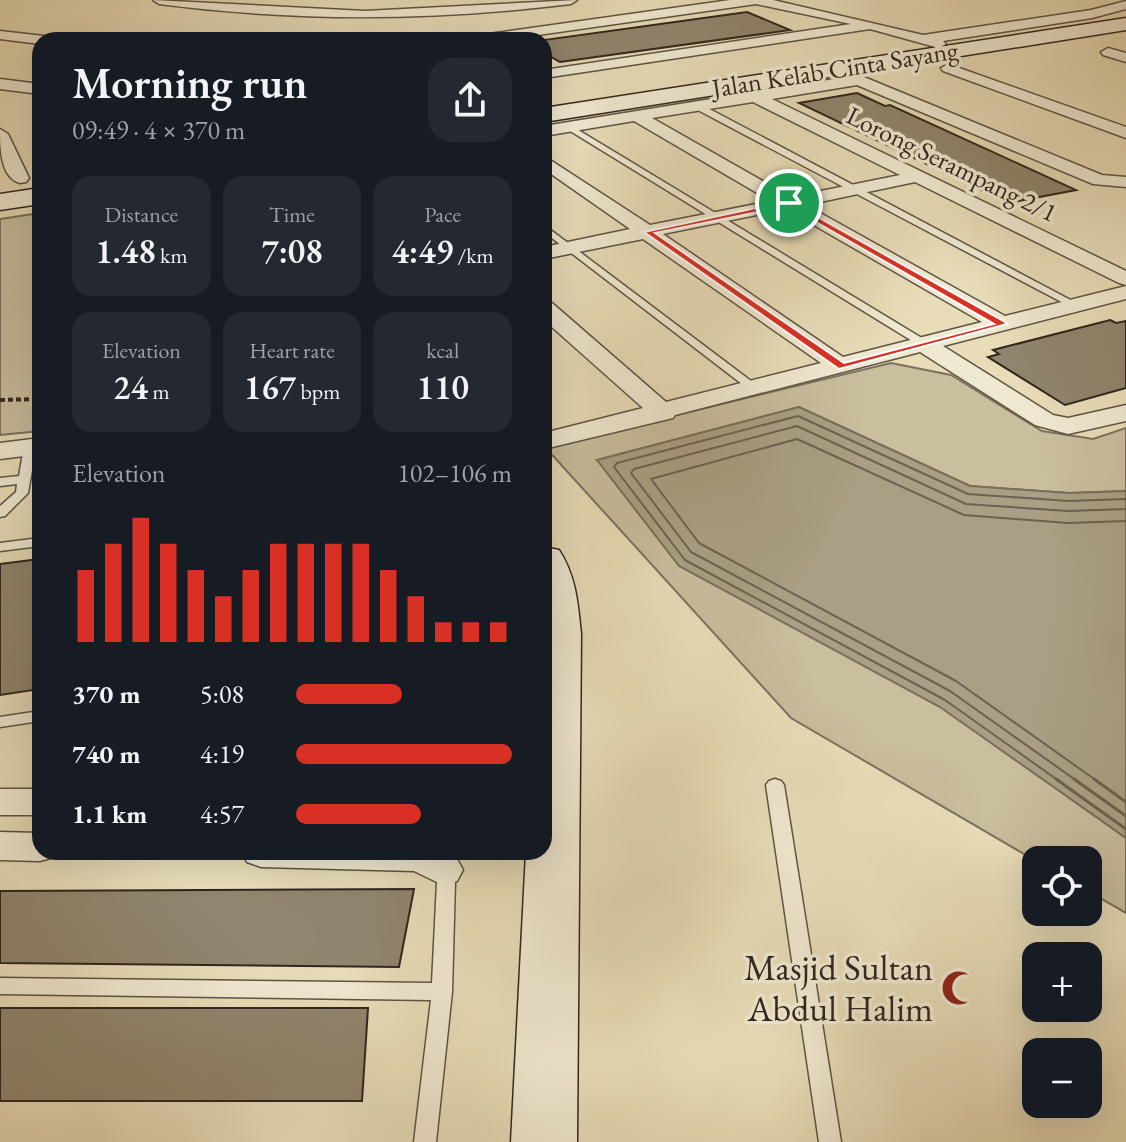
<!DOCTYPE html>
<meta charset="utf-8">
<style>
:root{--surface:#171b24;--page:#242831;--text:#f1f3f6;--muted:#9ea1a6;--accent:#d93025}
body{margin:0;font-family:"EB Garamond",serif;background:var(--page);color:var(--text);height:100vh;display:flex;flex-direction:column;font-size:30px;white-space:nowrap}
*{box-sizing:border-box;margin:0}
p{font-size:26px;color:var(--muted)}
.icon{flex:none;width:44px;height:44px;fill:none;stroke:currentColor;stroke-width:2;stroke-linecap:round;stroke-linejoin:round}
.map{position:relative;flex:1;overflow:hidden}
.side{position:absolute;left:32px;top:32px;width:520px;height:828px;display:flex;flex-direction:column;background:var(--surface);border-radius:24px;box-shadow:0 8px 32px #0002}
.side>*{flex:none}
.fabs{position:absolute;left:1022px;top:846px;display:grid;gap:16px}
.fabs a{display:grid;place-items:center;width:80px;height:80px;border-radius:16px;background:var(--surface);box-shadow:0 8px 32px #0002;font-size:40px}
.pin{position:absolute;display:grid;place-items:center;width:68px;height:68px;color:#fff;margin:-34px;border:4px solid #fff;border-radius:50%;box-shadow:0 2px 8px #0007}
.round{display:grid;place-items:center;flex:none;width:84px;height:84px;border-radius:24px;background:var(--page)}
.summary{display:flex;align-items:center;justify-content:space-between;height:136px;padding:0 40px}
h1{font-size:44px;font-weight:600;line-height:60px}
.stats{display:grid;grid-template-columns:repeat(3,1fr);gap:12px;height:136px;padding:8px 40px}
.stats div{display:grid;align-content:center;border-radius:20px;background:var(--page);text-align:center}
.stats b{font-size:34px;font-weight:600}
.stats small{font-size:22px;font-weight:400}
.stats p{font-size:22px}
.chart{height:224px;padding:16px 40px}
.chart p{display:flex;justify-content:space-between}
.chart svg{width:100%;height:144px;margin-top:8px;stroke:var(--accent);stroke-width:6}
ul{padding:0 40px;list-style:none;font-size:26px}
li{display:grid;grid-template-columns:128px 96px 1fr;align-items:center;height:60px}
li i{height:20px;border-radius:10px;background:var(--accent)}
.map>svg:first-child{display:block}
.green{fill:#c9be9e;stroke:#7c725e;stroke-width:2}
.water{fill:#a99f84;stroke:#796f5b;stroke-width:2}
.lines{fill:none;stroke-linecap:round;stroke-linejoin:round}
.shore-far1{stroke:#6c6251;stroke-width:2}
.shore{stroke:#6c6251;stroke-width:3}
.building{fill:#90856e;stroke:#30261e;stroke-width:2}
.lane-casing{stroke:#5e5444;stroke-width:3}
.street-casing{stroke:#5e5444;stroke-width:3}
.secondary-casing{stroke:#30261e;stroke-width:3}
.path{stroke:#30261e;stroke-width:4;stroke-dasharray:5 3;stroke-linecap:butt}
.lane{fill:#f0e9d1;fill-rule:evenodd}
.street{fill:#f0e9d1;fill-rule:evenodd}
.secondary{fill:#f0e9d1;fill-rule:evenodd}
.route{fill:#d93025;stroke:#fff;stroke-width:2;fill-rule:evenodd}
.labels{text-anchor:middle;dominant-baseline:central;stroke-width:7;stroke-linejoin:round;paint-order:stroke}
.far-street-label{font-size:26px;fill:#30261e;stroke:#f0e9d1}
.near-poi-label{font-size:36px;fill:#30261e;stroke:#f0e9d1;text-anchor:end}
</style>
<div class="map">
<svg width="1126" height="1142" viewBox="0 0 1126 1142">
<rect width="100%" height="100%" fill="#e8ddb8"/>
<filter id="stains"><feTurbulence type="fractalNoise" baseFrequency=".0025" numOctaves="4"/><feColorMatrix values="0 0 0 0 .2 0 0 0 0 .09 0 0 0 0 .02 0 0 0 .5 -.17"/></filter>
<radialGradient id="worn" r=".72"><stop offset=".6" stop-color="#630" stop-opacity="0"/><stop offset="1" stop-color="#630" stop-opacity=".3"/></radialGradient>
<!-- green -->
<g class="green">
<path d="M40,213V431L0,435V219Z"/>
<path d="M891,363L951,375L1042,431L1093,439L1126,428V491L1069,493L970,486L799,407L597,460L1126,838V913L1088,891V860L1036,861L791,718L545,447Z"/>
</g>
<!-- water -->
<path class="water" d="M799,407L970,486L1069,493L1126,491V838L940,707L679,566L597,460Z"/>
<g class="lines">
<!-- shore-far1 -->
<g class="shore-far1">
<path d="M1059,781L945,700L685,560L614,467L617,463L798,416L968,494L1069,501L1126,499"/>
<path d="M1077,781L950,691L691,552L631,473L634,469L797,426L966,504L1068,511L1126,509"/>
<path d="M1097,781L956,681L699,543L651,479L797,439L964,515L1068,523L1126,521"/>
</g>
<!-- shore -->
<g class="shore">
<path d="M1056,779L1126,829"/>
<path d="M1074,779L1126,816"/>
<path d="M1094,779L1126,802"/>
</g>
</g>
<!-- building -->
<g class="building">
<path d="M747,12L790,30L560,62L544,53V40Z"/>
<path d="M857,93L885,106L890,105L1076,190L1008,203L799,103Z"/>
<path d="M1110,320L1116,323L1126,321V388L1065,405L988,357L999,354L993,350Z"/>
<path d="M40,559V689L0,695V564Z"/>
<path d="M414,889L399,967L0,963V891Z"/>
<path d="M0,1008H368L362,1101H0Z"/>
</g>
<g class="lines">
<!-- lane casing -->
<g class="lane-casing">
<g id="lane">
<path d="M694,104H700L1080,305L1071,307L694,108Z"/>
<path d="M570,125L930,343L931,345L926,348L922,347L567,129V125Z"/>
<path d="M544,225L759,387V391H751L544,232Z"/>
<path d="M30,443L36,447L28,493L5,516L0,517V506L16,492L17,484L0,486V478L19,476L24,447Z"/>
<path d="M40,538V546L0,551V543Z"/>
<path d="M40,711V721L0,727V717Z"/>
<path d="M775,779L781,781L784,785L841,1142H819L766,785L769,781Z"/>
<path d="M443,863L449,865L455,882L452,992L436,1142H414L431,1000L0,994V978L432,983L437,882L434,870L437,865Z"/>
</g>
</g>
<!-- street casing -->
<g class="street-casing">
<g id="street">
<path d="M153,0L365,11L577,0L571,4C433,21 297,22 159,4Z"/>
<path d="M730,0H773L923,35L1091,10L1126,1V9L1092,18L943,41L946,44L939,48L870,29L544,78V70L851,24L756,4L503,40H467L474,36Z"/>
<path d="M0,31L44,36L51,40H40V44L0,39Z"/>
<path d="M1108,48L1126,53V62L1103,55L1101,52Z"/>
<path d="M948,64L1126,127V138L943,71L941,68Z"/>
<path d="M859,75L1102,175L1126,177V187L1093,184L857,85L772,99L1126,271V285L1119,283L915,182L806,205L1005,316L1126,286V299L943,346L1053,415L1068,418L1126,405V421L1068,434L1035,425L920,352L675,415L673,418L544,449V433L643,408L544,320V301L552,303L666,402L821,363L643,239L544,259V247L630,229L544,169V156L650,225L771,201L634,121L544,136V126ZM753,102L900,175L791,197L652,118ZM786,209L982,322L843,357L663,234Z"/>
<path d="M0,79L40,84V94L0,89Z"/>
<path d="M0,129L8,134L29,178L26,182L20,183C0,178 0,146 0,129Z"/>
<path d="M40,438V454L0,459V443Z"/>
<rect x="0" y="789" width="40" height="26"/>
<path d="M0,832L40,833V852H56L54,857L40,861L0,860Z"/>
<path d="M242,852H447L457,859L463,870L457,881L443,885L414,871L261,867L247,862Z"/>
</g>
</g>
<!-- secondary casing -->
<g class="secondary-casing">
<g id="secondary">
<path d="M1126,18V30L544,122V108Z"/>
<path d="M40,188V204L0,210V194Z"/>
<path d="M544,547L559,550C576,576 578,604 581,634L577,1142H511L526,852H544Z"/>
</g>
</g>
<!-- path -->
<path class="path" d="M0,400L40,399"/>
<!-- lane -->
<use href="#lane" class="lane"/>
<!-- street -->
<use href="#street" class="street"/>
<!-- secondary -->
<use href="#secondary" class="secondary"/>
</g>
<!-- route -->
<path class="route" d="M789,201L1005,322L1007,324L839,369L644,232ZM788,206L994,324L844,363L655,233Z"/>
<!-- icons -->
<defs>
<g id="mosque-bare" transform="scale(2.76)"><path d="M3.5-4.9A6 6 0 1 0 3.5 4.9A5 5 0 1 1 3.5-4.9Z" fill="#8f2418" stroke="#f0e9d1" stroke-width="2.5" paint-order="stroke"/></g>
</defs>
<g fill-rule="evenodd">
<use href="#mosque-bare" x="959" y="988"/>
</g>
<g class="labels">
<!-- far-street labels -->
<g class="far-street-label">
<text transform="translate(835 69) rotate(-9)">Jalan Kelab Cinta Sayang</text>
<text transform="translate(952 164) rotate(26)">Lorong Serampang 2/1</text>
</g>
<!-- near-poi labels -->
<g class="near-poi-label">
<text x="933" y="967">Masjid Sultan<tspan x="933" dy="41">Abdul Halim</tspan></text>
</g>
</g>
<rect width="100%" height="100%" filter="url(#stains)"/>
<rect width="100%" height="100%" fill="url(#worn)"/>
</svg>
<div class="fabs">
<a><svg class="icon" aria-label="locate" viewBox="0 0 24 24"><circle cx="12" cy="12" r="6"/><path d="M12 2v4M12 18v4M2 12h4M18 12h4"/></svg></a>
<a>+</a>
<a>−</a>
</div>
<div class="pin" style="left:789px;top:203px;background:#1e9e55"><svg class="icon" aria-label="arrive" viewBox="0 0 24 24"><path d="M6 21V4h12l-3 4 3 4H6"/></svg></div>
<section class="side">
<div class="summary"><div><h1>Morning run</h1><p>09:49 · 4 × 370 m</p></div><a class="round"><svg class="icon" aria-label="share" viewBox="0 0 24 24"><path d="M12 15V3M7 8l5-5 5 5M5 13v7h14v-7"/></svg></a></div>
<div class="stats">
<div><p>Distance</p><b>1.48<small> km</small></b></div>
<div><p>Time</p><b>7:08</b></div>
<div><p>Pace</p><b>4:49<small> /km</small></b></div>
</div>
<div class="stats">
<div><p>Elevation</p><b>24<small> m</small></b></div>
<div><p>Heart rate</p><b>167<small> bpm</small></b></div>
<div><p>kcal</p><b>110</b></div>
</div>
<div class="chart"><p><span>Elevation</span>102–106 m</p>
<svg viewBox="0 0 160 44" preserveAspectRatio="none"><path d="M5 44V22M15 44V14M25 44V6M35 44V14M45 44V22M55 44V30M65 44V22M75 44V14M85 44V14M95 44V14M105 44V14M115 44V22M125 44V30M135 44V38M145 44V38M155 44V38"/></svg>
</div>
<ul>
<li><b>370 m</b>5:08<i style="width:49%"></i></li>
<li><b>740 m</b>4:19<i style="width:100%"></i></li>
<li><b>1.1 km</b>4:57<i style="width:58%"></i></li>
</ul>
</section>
</div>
